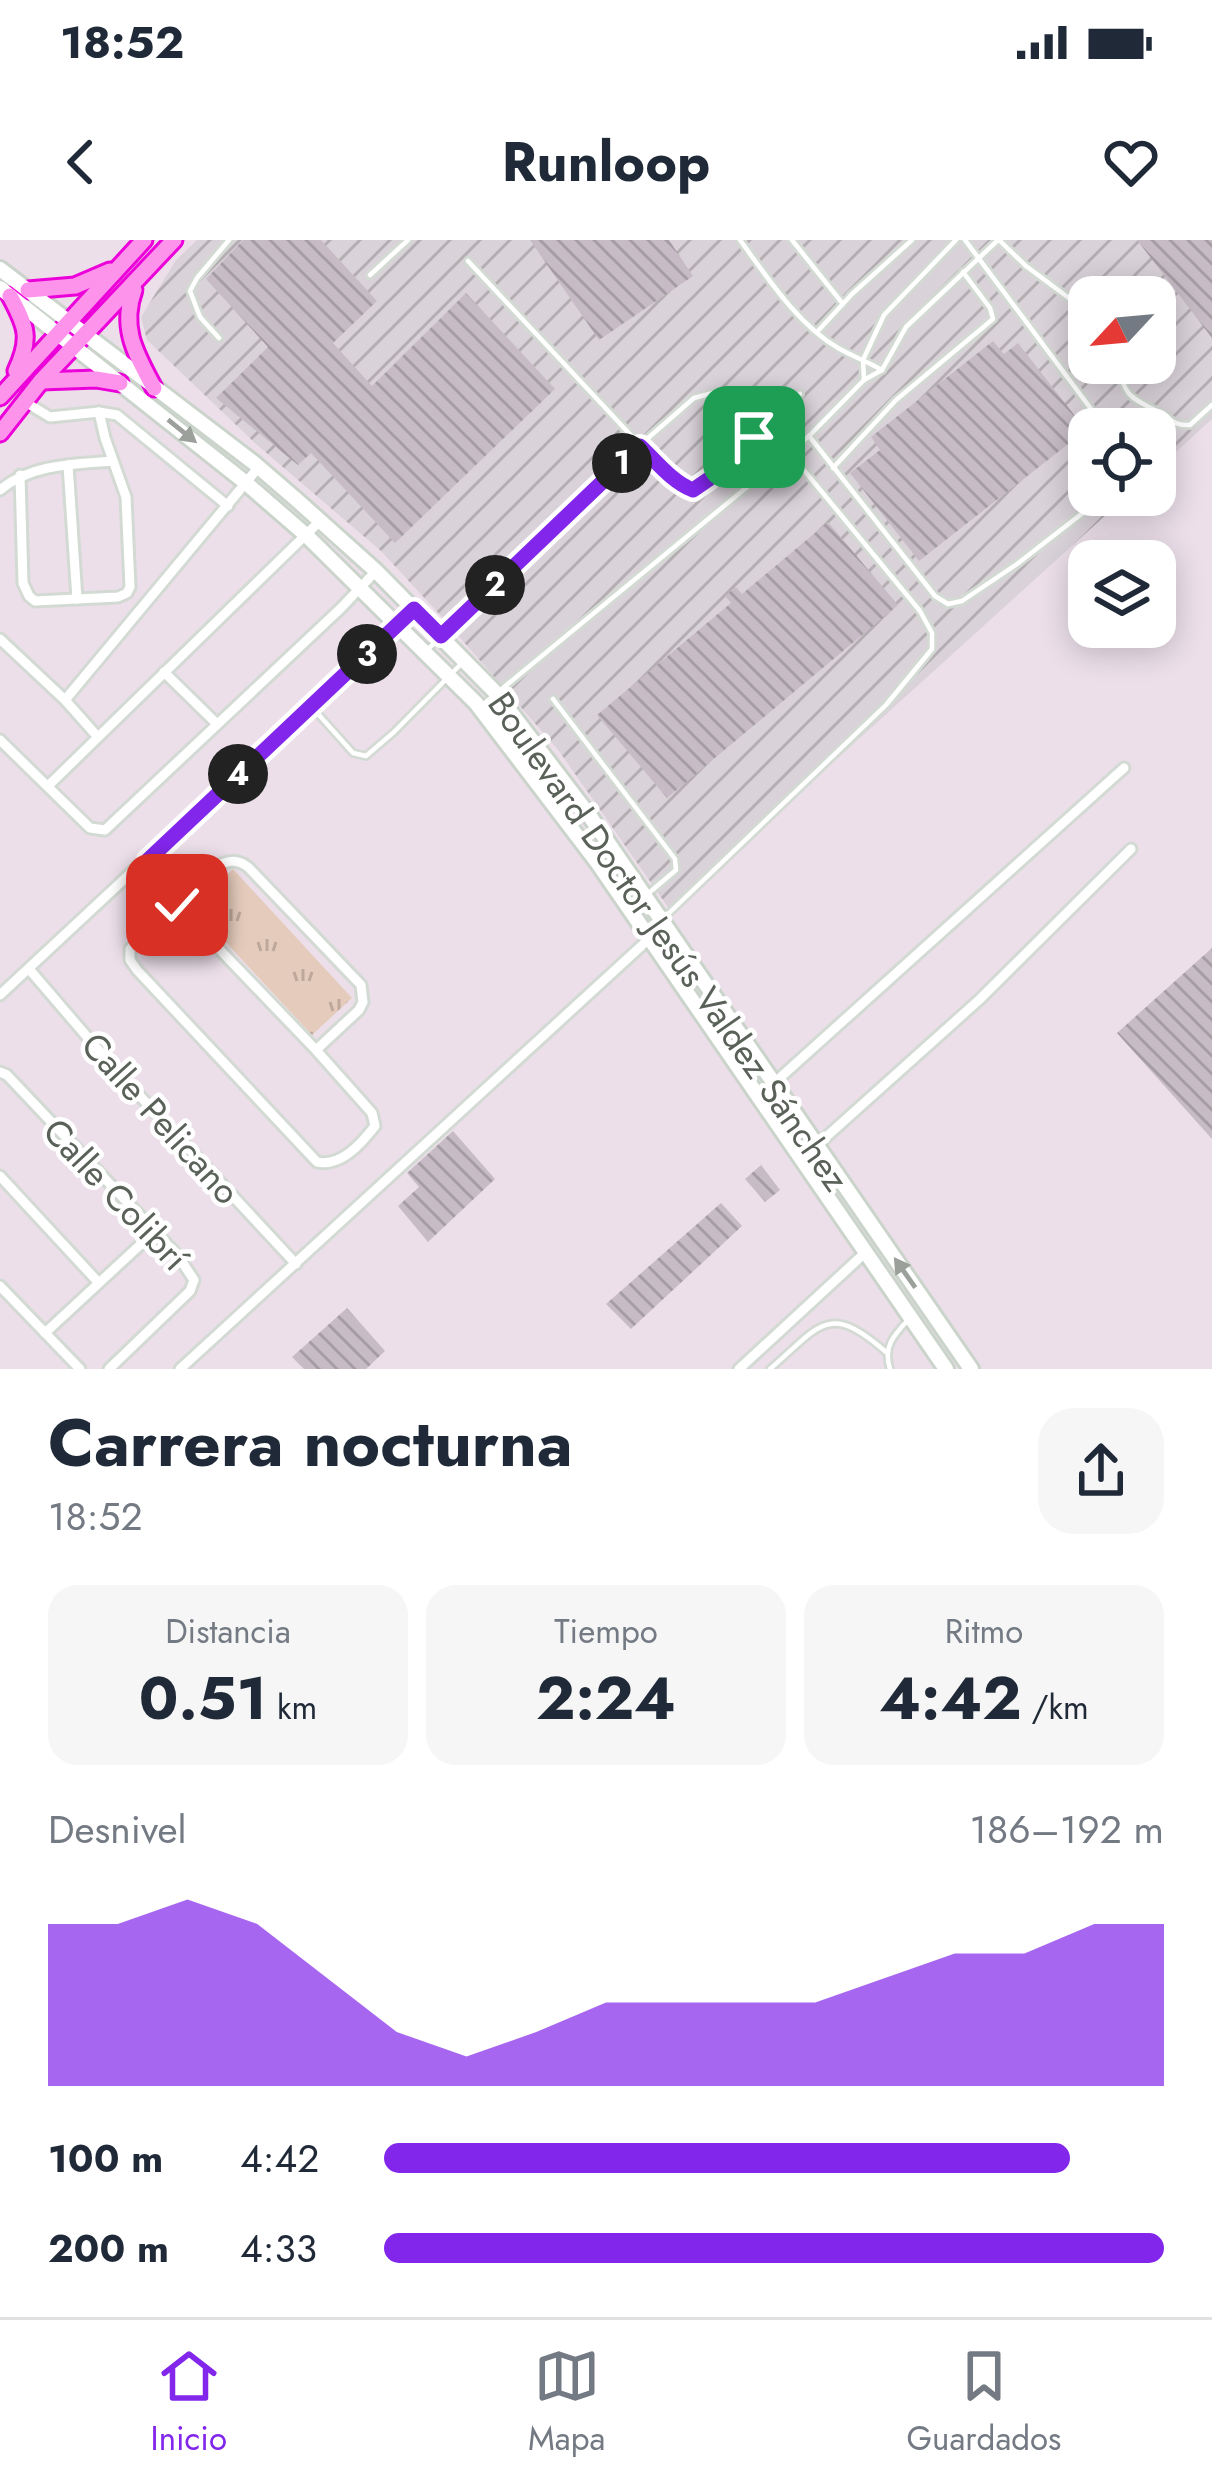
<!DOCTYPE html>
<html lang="es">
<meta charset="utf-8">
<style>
:root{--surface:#fff;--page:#f6f6f7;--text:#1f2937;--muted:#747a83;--line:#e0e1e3;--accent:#8226eb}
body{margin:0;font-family:Jost,sans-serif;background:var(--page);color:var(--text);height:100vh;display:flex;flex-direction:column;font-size:45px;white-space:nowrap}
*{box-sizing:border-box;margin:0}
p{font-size:39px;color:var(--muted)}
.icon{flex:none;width:66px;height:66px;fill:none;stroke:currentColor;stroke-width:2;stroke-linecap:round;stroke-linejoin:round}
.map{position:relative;height:1129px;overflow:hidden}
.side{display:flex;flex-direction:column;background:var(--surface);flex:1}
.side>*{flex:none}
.needle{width:78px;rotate:244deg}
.buttons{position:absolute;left:1068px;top:36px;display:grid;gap:24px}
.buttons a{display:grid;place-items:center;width:108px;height:108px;border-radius:24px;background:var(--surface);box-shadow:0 6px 30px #0003;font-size:60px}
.pin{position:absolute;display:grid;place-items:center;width:102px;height:102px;color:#fff;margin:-51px;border-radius:24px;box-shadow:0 6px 18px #0006}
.km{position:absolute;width:60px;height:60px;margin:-30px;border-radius:50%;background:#222;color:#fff;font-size:33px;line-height:60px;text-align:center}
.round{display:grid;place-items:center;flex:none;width:126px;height:126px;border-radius:36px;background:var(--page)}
.summary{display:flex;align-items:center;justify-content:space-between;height:204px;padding:0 48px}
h1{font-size:66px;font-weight:700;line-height:90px}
.stats{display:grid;grid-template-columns:repeat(3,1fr);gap:18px;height:204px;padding:12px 48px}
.stats div{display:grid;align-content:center;border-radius:30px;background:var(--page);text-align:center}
.stats b{font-size:60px;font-weight:700}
.stats small{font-size:33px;font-weight:400}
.stats p{font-size:33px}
.chart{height:336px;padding:24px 48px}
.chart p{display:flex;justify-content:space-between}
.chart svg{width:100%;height:216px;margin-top:12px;fill:var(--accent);opacity:.7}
ul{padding:0 48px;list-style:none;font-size:39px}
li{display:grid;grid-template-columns:192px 144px 1fr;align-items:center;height:90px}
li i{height:30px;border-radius:15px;background:var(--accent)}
.status{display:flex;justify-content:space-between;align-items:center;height:84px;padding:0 60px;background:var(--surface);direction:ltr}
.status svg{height:33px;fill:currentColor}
header{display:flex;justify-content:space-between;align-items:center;height:156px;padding:0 48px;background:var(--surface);font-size:54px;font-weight:700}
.tabs{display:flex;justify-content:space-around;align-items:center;height:168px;border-top:3px solid var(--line);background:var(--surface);font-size:33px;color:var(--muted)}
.tabs a{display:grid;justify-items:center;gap:6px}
.tabs .selected{color:var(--accent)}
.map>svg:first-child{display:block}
.industrial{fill:url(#industrial-furrows);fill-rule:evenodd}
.park{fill:url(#park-tufts)}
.building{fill:url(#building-back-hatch)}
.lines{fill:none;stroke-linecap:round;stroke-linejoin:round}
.service-casing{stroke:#d3dad3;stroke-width:10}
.minor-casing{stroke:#d3dad3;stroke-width:15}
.secondary-casing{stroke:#cbd4cb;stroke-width:20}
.trunk-casing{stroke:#ec00da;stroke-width:21}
.service{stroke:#fff;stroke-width:4.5}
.minor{stroke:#fff;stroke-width:9}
.secondary{stroke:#fff;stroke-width:14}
.trunk{stroke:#fe93ec;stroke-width:15}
.oneway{fill:#9ba09b}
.route-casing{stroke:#fff;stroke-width:24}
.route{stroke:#8226eb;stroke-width:15}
.labels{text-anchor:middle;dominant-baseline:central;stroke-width:9;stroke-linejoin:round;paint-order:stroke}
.street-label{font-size:36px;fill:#596158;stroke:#fff}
</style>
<div class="status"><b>18:52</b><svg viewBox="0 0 49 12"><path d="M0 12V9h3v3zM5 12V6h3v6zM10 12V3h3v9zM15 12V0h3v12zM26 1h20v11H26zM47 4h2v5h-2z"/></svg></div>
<header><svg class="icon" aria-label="back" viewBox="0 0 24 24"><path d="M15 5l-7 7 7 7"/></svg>Runloop<svg class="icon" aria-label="heart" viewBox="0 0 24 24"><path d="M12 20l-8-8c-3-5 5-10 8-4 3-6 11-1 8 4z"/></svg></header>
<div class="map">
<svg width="1212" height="1129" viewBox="0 0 1212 1129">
<defs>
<pattern id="industrial-furrows" width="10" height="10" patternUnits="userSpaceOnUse" patternTransform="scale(3)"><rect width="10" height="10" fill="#dad2d9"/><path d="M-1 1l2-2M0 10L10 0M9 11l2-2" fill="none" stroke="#b4aeb3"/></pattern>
<pattern id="park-tufts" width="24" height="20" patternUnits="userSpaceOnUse" patternTransform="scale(3)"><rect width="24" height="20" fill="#e5cbbb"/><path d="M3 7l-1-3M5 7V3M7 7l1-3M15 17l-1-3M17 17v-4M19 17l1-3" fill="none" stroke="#bda89b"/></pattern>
<pattern id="building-back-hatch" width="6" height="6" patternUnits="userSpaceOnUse" patternTransform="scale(3)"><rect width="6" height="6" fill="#c7bcc6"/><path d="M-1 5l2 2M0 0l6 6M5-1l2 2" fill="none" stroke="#a59ca4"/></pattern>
</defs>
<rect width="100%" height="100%" fill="#ecdfea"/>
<!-- industrial -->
<path class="industrial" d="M197,0H1212V179L1155,231V189H1089V255H1128L670,670L559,511L442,377L381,311L256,204L147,100L141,77L176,20ZM1089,57H1155V123H1089Z"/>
<!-- park -->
<path class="park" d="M233,629L352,758L312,795L191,665Z"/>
<!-- building -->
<g class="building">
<path d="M243,0H321L377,61L333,103L372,146L466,53L555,149L395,303L311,213L298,225L216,158L268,107L206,39Z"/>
<path d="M530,0H669L693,36L599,100Z"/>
<path d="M1137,0H1212V98Z"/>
<path d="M993,101L1004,114L1018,103L1086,190L919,321L850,233L880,210L871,197Z"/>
<path d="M828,282L898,365L667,558L597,475L731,363L725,356L736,347L742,354Z"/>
<path d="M1212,708V899L1117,793Z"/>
<path d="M453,891L495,939L428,1002L398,966L419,947L407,933Z"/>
<path d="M761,925L780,950L765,962L745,939Z"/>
<path d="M721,963L742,986L631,1089L606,1064Z"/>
<path d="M347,1068L385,1111L366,1129H304L292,1117Z"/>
</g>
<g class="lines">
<!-- service casing -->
<g class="service-casing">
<g id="service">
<path d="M740,0C767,37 798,85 838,108C852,116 868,122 882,130"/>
<path d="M792,0L843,64"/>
<path d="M956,0L884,75L863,120L864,140L882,130L906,87L998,0"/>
<path d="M965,0L1106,189"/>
<path d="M999,0L1026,26L1089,73"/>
<path d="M468,21L640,205L687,249L699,248L709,239L800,154"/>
<path d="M370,35L408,0"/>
<path d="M817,92L852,54L912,0"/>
<path d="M219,98L200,77L190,51L197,38L229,0"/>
<path d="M1117,123C1126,161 1132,157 1162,174C1173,181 1176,186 1190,185L1212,165"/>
<path d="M809,196L935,356L948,364L962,361L1017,324L1106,255"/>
<path d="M833,228L896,160L993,79L990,68L963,32"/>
<path d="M426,411L640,205L694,158L713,153L754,197"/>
<path d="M553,459L675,619L676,630L650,652"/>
<path d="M311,466L353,513L366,516L394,492L461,424"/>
<path d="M480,467L809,196L864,140"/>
<path d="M666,676L886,465L932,409V393L920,371L789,212"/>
<path d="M770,1129C820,1086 828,1061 886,1112"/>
<path d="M890,1129C883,1107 893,1096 908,1080"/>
</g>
</g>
<!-- minor casing -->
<g class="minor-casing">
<g id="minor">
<path d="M25,162L50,177L99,172L117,175L228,266"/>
<path d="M68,225L77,359"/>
<path d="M20,235L23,343L29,356L35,361L118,357L127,353L130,347L126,257L105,198L99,172"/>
<path d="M0,250C31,224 74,224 113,221"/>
<path d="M0,399L65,460L97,496"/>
<path d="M164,432L217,484"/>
<path d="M65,460L258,228"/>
<path d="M0,500L90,588L105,590L341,368L376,331"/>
<path d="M49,545L321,280"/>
<path d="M148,620L184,658"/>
<path d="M137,630L172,670"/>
<path d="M177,665L316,810L372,873L375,886C361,904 341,927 317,922L137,730L130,720V709L214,627C227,621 236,618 248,627L361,745L363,762L359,770L316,810"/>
<path d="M29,729L113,827L296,1024"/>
<path d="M0,755L414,369"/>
<path d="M0,832L7,835L178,1016L194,1040L190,1051L109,1129"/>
<path d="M773,844L1124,528"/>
<path d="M816,906L980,759L1131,609"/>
<path d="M0,936L98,1042"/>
<path d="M0,1046L80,1129"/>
<path d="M45,1093L154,992"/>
<path d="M180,1129L650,698L662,680"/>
<path d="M739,1129L867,1011"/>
</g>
</g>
<!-- secondary casing -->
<g class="secondary-casing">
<g id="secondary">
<path d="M0,29L254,223L298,261L376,331L496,453L589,575L971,1129"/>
<path d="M0,48L246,243L307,296L476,463L597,622L946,1129"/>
</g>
</g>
<!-- trunk casing -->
<g class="trunk-casing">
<g id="trunk">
<path d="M28,50L75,46L110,31"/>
<path d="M134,50C120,88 136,114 154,148"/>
<path d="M10,56C27,87 31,99 16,131"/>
<path d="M41,141L96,139L120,143"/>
<path d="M0,157L144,0"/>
<path d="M0,193L41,141L174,0"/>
</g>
</g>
<!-- service -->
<use href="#service" class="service"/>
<!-- minor -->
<use href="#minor" class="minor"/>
<!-- secondary -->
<use href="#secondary" class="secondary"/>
<!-- trunk -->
<use href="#trunk" class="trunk"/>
</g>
<!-- one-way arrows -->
<defs><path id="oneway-solid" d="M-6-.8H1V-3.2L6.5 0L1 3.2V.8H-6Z" transform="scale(3)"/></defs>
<g class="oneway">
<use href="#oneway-solid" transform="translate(182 191) rotate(39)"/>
<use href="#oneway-solid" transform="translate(905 1033) rotate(-125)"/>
</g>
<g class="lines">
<!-- route casing -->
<g class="route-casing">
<path id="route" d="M177,665L184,658L148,620L414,369L441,396L640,206C656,221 672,242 693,250L709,239L754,197"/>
</g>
<!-- route -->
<use href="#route" class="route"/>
</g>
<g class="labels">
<!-- street labels -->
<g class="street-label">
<text transform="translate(669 701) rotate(55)">Boulevard Doctor Jesús Valdez Sánchez</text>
<text transform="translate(161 878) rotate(48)">Calle Pelicano</text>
<text transform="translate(116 954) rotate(47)">Calle Colibrí</text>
</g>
</g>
</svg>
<div class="buttons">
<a><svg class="needle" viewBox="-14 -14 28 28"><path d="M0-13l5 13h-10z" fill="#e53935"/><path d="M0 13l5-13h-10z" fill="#747a83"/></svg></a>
<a><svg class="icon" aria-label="locate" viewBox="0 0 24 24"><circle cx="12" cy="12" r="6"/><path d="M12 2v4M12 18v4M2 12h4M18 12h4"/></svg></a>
<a><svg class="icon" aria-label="layers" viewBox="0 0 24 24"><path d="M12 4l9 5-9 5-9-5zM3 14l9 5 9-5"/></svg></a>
</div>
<div class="pin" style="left:754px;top:197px;background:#1e9e55"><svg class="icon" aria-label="arrive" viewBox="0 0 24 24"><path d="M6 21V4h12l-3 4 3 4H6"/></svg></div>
<div class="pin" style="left:177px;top:665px;background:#d93025"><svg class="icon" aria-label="check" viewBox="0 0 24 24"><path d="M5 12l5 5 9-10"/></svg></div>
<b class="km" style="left:622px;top:223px">1</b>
<b class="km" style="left:495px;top:345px">2</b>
<b class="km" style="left:367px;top:414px">3</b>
<b class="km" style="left:238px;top:534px">4</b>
</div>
<section class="side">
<div class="summary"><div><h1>Carrera nocturna</h1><p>18:52</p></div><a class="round"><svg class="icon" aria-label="share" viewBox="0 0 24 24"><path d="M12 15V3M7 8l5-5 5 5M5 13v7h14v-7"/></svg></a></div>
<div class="stats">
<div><p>Distancia</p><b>0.51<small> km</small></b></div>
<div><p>Tiempo</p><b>2:24</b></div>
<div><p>Ritmo</p><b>4:42<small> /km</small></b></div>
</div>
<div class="chart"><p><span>Desnivel</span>186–192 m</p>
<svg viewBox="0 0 160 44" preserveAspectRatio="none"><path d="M0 44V11L10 11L20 6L30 11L40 22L50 33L60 38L70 33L80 27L90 27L100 27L110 27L120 22L130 17L140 17L150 11L160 11V44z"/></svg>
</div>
<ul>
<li><b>100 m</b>4:42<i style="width:88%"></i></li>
<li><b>200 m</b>4:33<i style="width:100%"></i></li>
</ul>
</section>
<nav class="tabs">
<a class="selected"><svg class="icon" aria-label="home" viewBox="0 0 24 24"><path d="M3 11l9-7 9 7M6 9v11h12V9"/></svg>Inicio</a>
<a><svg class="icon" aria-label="map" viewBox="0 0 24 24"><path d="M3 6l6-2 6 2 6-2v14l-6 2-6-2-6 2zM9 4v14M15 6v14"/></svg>Mapa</a>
<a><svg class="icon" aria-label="saved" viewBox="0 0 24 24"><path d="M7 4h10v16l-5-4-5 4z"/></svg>Guardados</a>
</nav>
